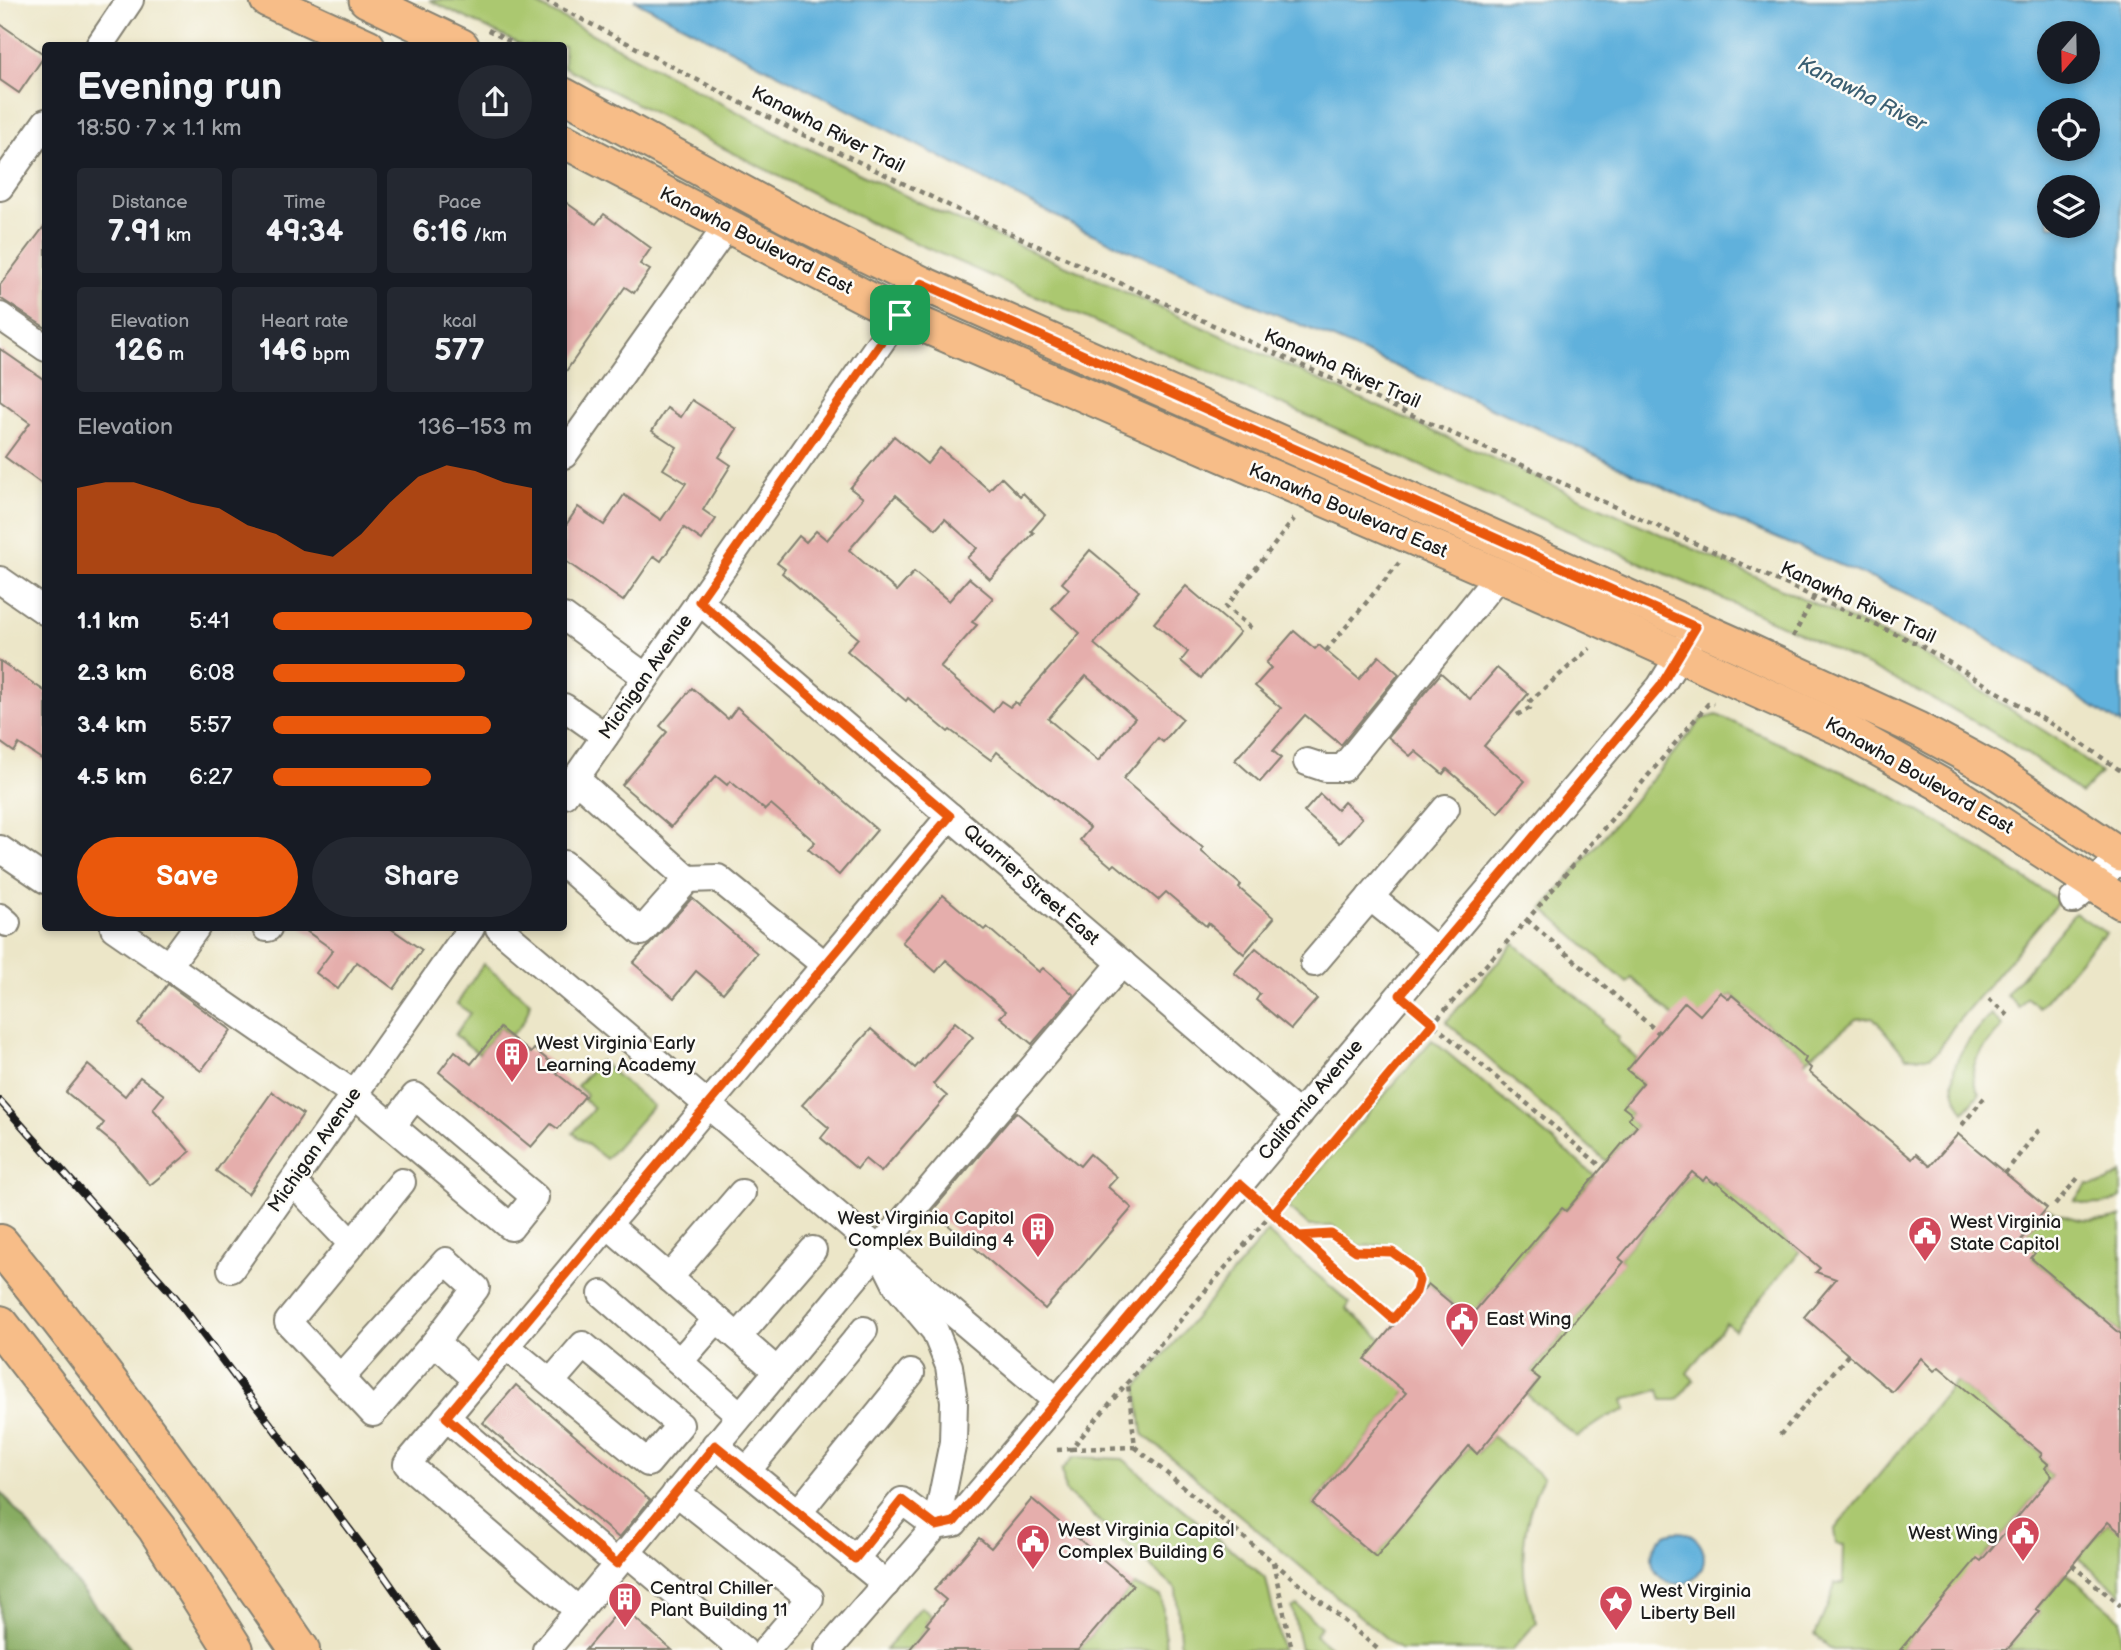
<!DOCTYPE html>
<meta charset="utf-8">
<style>
:root{--surface:#171b24;--page:#242831;--text:#f1f3f6;--muted:#9ea1a6;--accent:#ea580c}
body{margin:0;font-family:"Balsamiq Sans",sans-serif;background:var(--page);color:var(--text);height:100vh;display:flex;flex-direction:column;font-size:26px;white-space:nowrap}
*{box-sizing:border-box;margin:0}
p{font-size:23px;color:var(--muted)}
.icon{flex:none;width:38px;height:38px;fill:none;stroke:currentColor;stroke-width:2;stroke-linecap:round;stroke-linejoin:round}
.map{position:relative;flex:1;overflow:hidden}
.drawer{position:absolute;left:42px;top:42px;width:525px;height:889px;display:flex;flex-direction:column;background:var(--surface);border-radius:7px;box-shadow:0 4px 10px #0003}
.drawer>*{flex:none}
.needle{width:46px;rotate:200deg}
.buttons{position:absolute;left:2037px;top:21px;display:grid;gap:14px}
.buttons a{display:grid;place-items:center;width:63px;height:63px;border-radius:50%;background:var(--surface);box-shadow:0 4px 10px #0003;font-size:35px}
.pin{position:absolute;display:grid;place-items:center;width:60px;height:60px;color:#fff;margin:-30px;border-radius:14px;box-shadow:0 4px 10px #0006}
.round{display:grid;place-items:center;flex:none;width:74px;height:74px;border-radius:37px;background:var(--page)}
.overview{display:flex;align-items:center;justify-content:space-between;height:119px;padding:0 35px}
h1{font-size:38px;font-weight:800;line-height:52px}
.metrics{display:grid;grid-template-columns:repeat(3,1fr);gap:10px;height:119px;padding:7px 35px}
.metrics div{display:grid;align-content:center;border-radius:7px;background:var(--page);text-align:center}
.metrics b{font-size:30px;font-weight:800}
.metrics small{font-size:19px;font-weight:400}
.metrics p{font-size:19px}
.chart{height:196px;padding:14px 35px}
.chart p{display:flex;justify-content:space-between}
.chart svg{width:100%;height:126px;margin-top:7px;fill:var(--accent);opacity:.7}
.cta{display:flex;gap:14px;margin-top:auto;padding:14px 35px}
.cta a{flex:1;height:80px;border-radius:42px;background:var(--accent);color:#fff;font-size:28px;font-weight:800;line-height:80px;text-align:center}
.cta a+a{background:var(--page);color:var(--text)}
ul{padding:0 35px;list-style:none;font-size:23px}
li{display:grid;grid-template-columns:112px 84px 1fr;align-items:center;height:52px}
li i{height:18px;border-radius:9px;background:var(--accent)}
.map>svg:first-child{display:block}
.green{fill:#abc870;stroke:#647246;stroke-width:2}
.forest{fill:#88ac62;stroke:#52643f;stroke-width:2}
.water{fill:#61b1dc;stroke:#3e667c;stroke-width:2;fill-rule:evenodd}
.building{fill:#e5aeac;fill-rule:evenodd}
.lines{fill:none;stroke-linecap:round;stroke-linejoin:round}
.minor-casing{stroke:#848172;stroke-width:30}
.major-casing{stroke:#848172;stroke-width:37}
.highway-casing{stroke:#848172;stroke-width:42}
.path{stroke:#848172;stroke-width:4.5;stroke-dasharray:5 5;stroke-linecap:butt}
.minor{stroke:#fff;stroke-width:26}
.major{stroke:#f7bd88;stroke-width:33}
.highway{stroke:#f7bd88;stroke-width:38}
.rail-casing{stroke:#1c1c1c;stroke-width:8}
.rail{stroke:#fdfcf7;stroke-width:5;stroke-dasharray:16;stroke-linecap:butt}
.route-casing{stroke:#fff;stroke-width:14}
.route{stroke:#ea580c;stroke-width:9}
.labels{text-anchor:middle;dominant-baseline:central;stroke-width:5;stroke-linejoin:round;paint-order:stroke}
.street-label{font-size:19px;fill:#1c1c1c;stroke:#fdfcf7}
.poi-label{font-size:19px;fill:#1c1c1c;stroke:#fdfcf7;text-anchor:start}
.water-label{font-size:21px;font-style:italic;fill:#3b5f72;stroke:#fdfcf7}
</style>
<div class="map">
<svg width="2121" height="1650" viewBox="0 0 2121 1650">
<rect width="100%" height="100%" fill="#fdfcf7"/>
<filter id="ink" filterUnits="userSpaceOnUse"><feTurbulence type="fractalNoise" baseFrequency=".0143" numOctaves="2"/><feDisplacementMap in="SourceGraphic" scale="14" xChannelSelector="R" yChannelSelector="G"/><feConvolveMatrix kernelMatrix="1 2 1 2 8 2 1 2 1" color-interpolation-filters="sRGB"/></filter>
<filter id="wash" filterUnits="userSpaceOnUse"><feTurbulence type="fractalNoise" baseFrequency=".00686" numOctaves="4" result="noise"/><feDisplacementMap in="SourceGraphic" scale="28" xChannelSelector="R" yChannelSelector="G"/><feGaussianBlur stdDeviation="1.57" result="paint"/><feColorMatrix in="noise" values="0 0 0 0 0 0 0 0 0 0 0 0 0 0 0 0 0 1.4 0 .05"/><feComposite in="paint" operator="in"/></filter>
<g filter="url(#wash)">
<rect width="100%" height="100%" fill="#ece6c8"/>
<!-- green -->
<g class="green">
<path d="M429,0H529L784,137L941,213L1076,270L1915,649L2060,741L2101,773L2081,794C2000,726 1888,676 1793,630L875,225L564,67V46L522,45Z"/>
<path d="M1717,715L1880,789L1948,828L2059,901L1953,1027L1938,1051L1930,1057H1906L1873,1017L1856,1019L1804,1062L1806,1058L1732,995L1700,1015L1673,1016L1632,978L1627,983L1543,909L1702,719Z"/>
<path d="M2075,913L2106,933L2102,938L2100,937L2039,1008L2027,997L2019,1007L2006,995Z"/>
<path d="M1514,943L1604,1020L1602,1023L1619,1038L1617,1041L1637,1058L1628,1070L1643,1083L1623,1107L1632,1114L1629,1118L1637,1126L1607,1162L1446,1022Z"/>
<path d="M483,964L530,1002C527,1016 523,1026 511,1035L500,1028L479,1054L455,1035L470,1013L457,1004Z"/>
<path d="M1991,1014L2003,1026C1987,1045 1960,1067 1980,1093L1964,1112C1937,1072 1965,1044 1991,1014Z"/>
<path d="M1432,1040L1595,1176L1566,1211L1562,1208L1469,1318L1429,1284L1418,1296L1423,1281L1421,1272L1417,1265L1397,1248L1389,1245L1358,1246L1333,1226H1309L1287,1207Z"/>
<path d="M600,1061L653,1106L606,1159L573,1133L594,1108L584,1100L587,1095L577,1086Z"/>
<path d="M1692,1172L1703,1181L1706,1177L1715,1184L1717,1182L1800,1251L1735,1330L1726,1323L1687,1373L1694,1380L1677,1400H1662L1659,1390L1623,1400L1626,1410L1607,1417L1577,1437L1527,1395L1540,1380L1531,1372L1623,1262L1619,1258Z"/>
<path d="M2121,1173V1197C2107,1207 2090,1205 2074,1201L2087,1185C2100,1186 2111,1183 2121,1173Z"/>
<path d="M2047,1208C2072,1221 2094,1224 2121,1217V1334L2031,1258L2020,1241Z"/>
<path d="M1267,1232L1350,1303L1346,1309L1382,1339L1406,1393L1313,1504L1376,1556L1469,1446L1478,1453L1492,1436L1543,1477C1520,1525 1516,1573 1537,1622L1512,1650H1400L1143,1434L1137,1387Z"/>
<path d="M1956,1381L2042,1454L2040,1457L2048,1464L2045,1469L2052,1476L1981,1561L1900,1650H1832L1815,1635L1831,1598L1835,1583H1843L1844,1545L1836,1544L1834,1530Z"/>
<path d="M1074,1457L1123,1459L1266,1579L1282,1650H1181L1176,1589L1065,1491L1062,1470Z"/>
<path d="M2108,1522L2118,1530L2121,1527V1594L2078,1558Z"/>
<path d="M2066,1573L2121,1619V1650H2007L2039,1612L2036,1609Z"/>
<path d="M1133,1585L1160,1596L1162,1600L1166,1650H1078Z"/>
<path d="M1297,1605L1321,1627L1315,1635L1333,1650H1301L1292,1608Z"/>
<path d="M921,1607L932,1616L926,1623L929,1626L909,1650H885Z"/>
</g>
<!-- forest -->
<path class="forest" d="M0,1491L132,1650H0Z"/>
<!-- water -->
<g class="water">
<path d="M634,0H2121V725L1939,607L1722,515L1537,428L1081,229ZM2049,33H2088V72H2049ZM2049,110H2088V149H2049ZM2049,187H2088V226H2049Z"/>
<circle cx="1678" cy="1558" r="26"/>
</g>
<g id="blocks">
<!-- building -->
<g class="building">
<path d="M0,24L45,55L19,93L0,80Z"/>
<path d="M564,201L596,224L604,214L651,248L640,264L650,270L634,293L625,287L564,374Z"/>
<path d="M46,224V328L0,298V285Z"/>
<path d="M0,349L46,381V487L5,457L30,423L0,401Z"/>
<path d="M692,400L737,429L719,457L731,465L703,510L716,519L702,540L684,528L661,561L654,556L623,601L564,560V528L578,507L604,525L624,495L661,520L686,483L663,469L677,447L652,431L667,408L681,417Z"/>
<path d="M894,436L927,464L940,448L989,490L1001,477L1020,496L1023,493L1045,515L1031,531L1034,533L990,579L967,558L977,548L945,519L936,529L896,495L849,550L897,591L914,572L949,601L969,578L993,598L972,622L977,625L940,667L993,712L1001,701L1010,707L1015,702L1018,705L1080,633L1052,608L1069,589L1062,583L1090,550L1139,591L1094,644L1183,719L1163,742L1158,738L1123,779L1203,848L1201,851L1241,885L1239,888L1274,918L1244,954L1208,923L1206,926L1166,892L1158,900L1115,864L1112,867L1080,840L1090,828L997,752L991,760L950,730L948,732L908,698L906,701L847,651L858,638L782,573L785,569L777,563L799,536L806,542L816,531L827,540L863,498L850,488ZM1086,676L1135,718L1098,761L1048,719Z"/>
<path d="M1186,586L1240,632L1201,678L1181,661L1188,652L1154,623Z"/>
<path d="M1294,631L1315,649L1319,645L1359,679L1379,656L1399,674L1341,745L1305,715L1273,751L1281,758L1260,782L1235,760L1281,708L1255,686L1271,668L1266,663Z"/>
<path d="M0,661L46,692V762L19,744L14,752L0,742Z"/>
<path d="M1497,668L1528,694L1484,746L1525,781L1498,813L1447,769L1443,774L1415,751L1410,756L1388,737L1441,673L1470,699Z"/>
<path d="M692,688L728,719L737,707L877,830L839,875L808,849L815,842L771,804L765,810L730,781L727,785L716,776L671,827L622,785L667,732L660,726Z"/>
<path d="M1320,794L1337,810L1344,802L1362,818L1340,843L1304,812Z"/>
<path d="M943,895L984,930L987,927L1039,972L1043,968L1074,995L1032,1044L1000,1017L1006,1011L946,960L936,972L902,942Z"/>
<path d="M692,898L757,953L723,993L696,971L674,998L633,963Z"/>
<path d="M302,928H390L422,950L394,989L357,962L338,989L316,973L333,950Z"/>
<path d="M1256,948L1317,999L1291,1029L1256,1000L1260,994L1234,973Z"/>
<path d="M168,984L231,1030L201,1071L138,1024Z"/>
<path d="M1720,992L1729,999L1732,995L1806,1058L1804,1062L1811,1068L1809,1072L1912,1159L1916,1154L1930,1166L1958,1134L2047,1208L2020,1241L2035,1253L2031,1258L2121,1334V1533L2108,1522L2036,1609L2040,1611L2007,1650H1900L1977,1558L1981,1561L2052,1476L2045,1468L2048,1464L2040,1457L2042,1454L1939,1367L1934,1371L1921,1358L1892,1392L1804,1317L1836,1279L1816,1272L1820,1268L1717,1182L1715,1184L1706,1177L1703,1181L1692,1172L1619,1258L1624,1262L1531,1372L1540,1379L1477,1454L1469,1446L1376,1557L1313,1504L1406,1393L1365,1359L1428,1284L1469,1318L1562,1208L1566,1211L1637,1126L1628,1118L1632,1114L1623,1107L1643,1083L1627,1070L1685,1002L1700,1015Z"/>
<path d="M955,1022L973,1037L933,1084L947,1096L881,1172L865,1159L857,1169L821,1138L829,1128L802,1105L871,1029L915,1068Z"/>
<path d="M500,1028L531,1053L534,1049L559,1069L556,1073L585,1096L558,1129L551,1124L531,1147L439,1072L455,1051L471,1064Z"/>
<path d="M88,1065L125,1096L140,1077L164,1095L153,1109L190,1152L150,1185L119,1148L98,1131L104,1123L66,1092Z"/>
<path d="M272,1092L303,1114L248,1194L216,1171Z"/>
<path d="M1016,1112L1080,1166L1090,1154L1117,1177L1108,1187L1132,1208L1045,1309L932,1211Z"/>
<path d="M516,1385L650,1500L619,1538L483,1423Z"/>
<path d="M1032,1499L1133,1585L1078,1650H909L929,1626L926,1624L946,1600L934,1590L979,1538L991,1548Z"/>
<path d="M622,1607L672,1650H585Z"/>
</g>
</g>
</g>
<g filter="url(#ink)">
<use href="#blocks" fill-opacity="0" stroke="#848172" stroke-width="2"/>
<g class="lines">
<!-- minor casing -->
<g class="minor-casing">
<g id="minor">
<path d="M99,46L130,0"/>
<path d="M0,187L46,122"/>
<path d="M0,316L46,348"/>
<path d="M564,455L727,226"/>
<path d="M0,580L46,612"/>
<path d="M699,601L1299,1115"/>
<path d="M564,617L646,677"/>
<path d="M564,707L605,736"/>
<path d="M1307,762L1325,768H1343L1499,575"/>
<path d="M575,778L688,879L718,878L825,965"/>
<path d="M564,795L922,283"/>
<path d="M0,849L46,880"/>
<path d="M564,864L641,932L688,879"/>
<path d="M1370,897L1437,951"/>
<path d="M2073,900L2121,859"/>
<path d="M0,917L7,923"/>
<path d="M114,928L354,1094L511,1227L535,1197L415,1096L392,1126"/>
<path d="M266,928H268"/>
<path d="M499,928L1057,1401"/>
<path d="M1314,963L1446,808"/>
<path d="M169,965L196,928"/>
<path d="M293,1182L352,1244L288,1322L373,1413L435,1342L477,1380"/>
<path d="M608,1225L777,1371"/>
<path d="M352,1244L402,1182"/>
<path d="M887,1266L897,1286L935,1331L949,1366L954,1401L953,1442L936,1526"/>
<path d="M231,1269L471,928"/>
<path d="M669,1278L742,1193"/>
<path d="M602,1294L740,1415"/>
<path d="M738,1337L813,1250"/>
<path d="M506,1346L648,1463L680,1425L583,1345L551,1382"/>
<path d="M680,1361L717,1319"/>
<path d="M341,1378L446,1261L476,1288L435,1342"/>
<path d="M446,1417L617,1564"/>
<path d="M715,1445L886,1584"/>
<path d="M747,1471L864,1330"/>
<path d="M676,1492L810,1598L766,1650"/>
<path d="M798,1513L911,1373"/>
<path d="M626,1552L743,1650"/>
<path d="M855,1559L902,1501L936,1526"/>
<path d="M578,1610L407,1464L950,816"/>
<path d="M546,1650L879,1249L1122,963"/>
<path d="M828,1650L936,1526L954,1523L1660,687L1689,640"/>
</g>
</g>
<!-- major casing -->
<g class="major-casing">
<g id="major">
<path d="M267,0L368,46"/>
<path d="M366,0L462,46"/>
<path d="M564,95L788,217L922,283L1737,645L1918,729L1992,769L2121,855"/>
<path d="M564,141L900,315L1579,610L1848,732L1940,784L2121,902"/>
</g>
</g>
<!-- highway casing -->
<g class="highway-casing">
<g id="highway">
<path d="M0,1244C106,1374 205,1511 300,1650"/>
<path d="M0,1325L157,1528L234,1650"/>
</g>
</g>
<!-- path -->
<g class="path">
<path d="M545,0L793,130L952,207L1920,645L2071,736L2121,771"/>
<path d="M488,30L518,46"/>
<path d="M1251,628L1226,607L1294,519"/>
<path d="M1793,637L1814,597"/>
<path d="M1326,651L1399,563"/>
<path d="M1517,715L1530,708V701L1590,648"/>
<path d="M1527,920L1659,1033"/>
<path d="M1989,999L2010,1017"/>
<path d="M1419,1012L1603,1168"/>
<path d="M1962,1125L1985,1097"/>
<path d="M2005,1173L2042,1126"/>
<path d="M1258,1199L1397,1321"/>
<path d="M2055,1205L2078,1178"/>
<path d="M1299,1236L1331,1234L1356,1251L1392,1252L1410,1264L1419,1281L1416,1292L1393,1319"/>
<path d="M1780,1435L1848,1355"/>
<path d="M1135,1447L1379,1650"/>
<path d="M1071,1449L1135,1447L1128,1384"/>
<path d="M1057,1450L1071,1449L1433,1023L1527,920L1708,704H1714"/>
<path d="M1273,1562L1292,1650"/>
<path d="M2072,1565L2121,1606"/>
</g>
<!-- minor -->
<use href="#minor" class="minor"/>
<!-- major -->
<use href="#major" class="major"/>
<!-- highway -->
<use href="#highway" class="highway"/>
<!-- rail casing -->
<g class="rail-casing">
<path id="rail" d="M0,1101L175,1297L383,1574L436,1650"/>
</g>
<!-- rail -->
<use href="#rail" class="rail"/>
</g>
</g>
<g class="lines" filter="url(#ink)">
<!-- route casing -->
<g class="route-casing">
<path id="route" d="M900,315L699,601L950,816L446,1417L617,1564L715,1445L855,1559L902,1500L936,1526L954,1522L1240,1184L1393,1319L1416,1292L1419,1281L1416,1272L1410,1265L1392,1252L1356,1251L1331,1234L1299,1236L1274,1213L1433,1023L1400,995L1660,687L1696,627L922,283L900,315"/>
</g>
<!-- route -->
<use href="#route" class="route"/>
</g>
<!-- icons -->
<defs>
<g id="building-pin" transform="scale(1.75)"><path d="M0 17L-7.5 6A9.5 9.5 0 1 1 7.5 6Z" fill="#d1495b" stroke="#fdfcf7"/><path d="M-4-6H4V6H1V3H-1V6H-4ZM-2.5-4.3h1.7v1.8h-1.7ZM.8-4.3h1.7v1.8H.8ZM-2.5-1h1.7V.8h-1.7ZM.8-1h1.7V.8H.8Z" fill="#fff"/></g>
<g id="civic-pin" transform="scale(1.75)"><path d="M0 17L-7.5 6A9.5 9.5 0 1 1 7.5 6Z" fill="#d1495b" stroke="#fdfcf7"/><path d="M-.6-6.5H3V-4.5H.6V-3L4-1V1h2V6H-6V1h2V-1L-.6-3ZM-1.2 2.5V6h2.4V2.5Z" fill="#fff"/></g>
<g id="sight-pin" transform="scale(1.75)"><path d="M0 17L-7.5 6A9.5 9.5 0 1 1 7.5 6Z" fill="#d1495b" stroke="#fdfcf7"/><path d="M0-6L1.8-2.2L6-1.7L2.9 1.2L3.7 5.4L0 3.3L-3.7 5.4L-2.9 1.2L-6-1.7L-1.8-2.2Z" fill="#fff"/></g>
</defs>
<g fill-rule="evenodd">
<use href="#building-pin" x="512" y="1054"/>
<use href="#building-pin" x="1038" y="1229"/>
<use href="#civic-pin" x="1925" y="1233"/>
<use href="#civic-pin" x="1462" y="1319"/>
<use href="#civic-pin" x="2023" y="1533"/>
<use href="#civic-pin" x="1033" y="1541"/>
<use href="#building-pin" x="625" y="1599"/>
<use href="#sight-pin" x="1616" y="1602"/>
</g>
<g class="labels">
<!-- street labels -->
<g class="street-label">
<text transform="translate(828 130) rotate(27)">Kanawha River Trail</text>
<text transform="translate(756 241) rotate(27)">Kanawha Boulevard East</text>
<text transform="translate(1342 369) rotate(24)">Kanawha River Trail</text>
<text transform="translate(1348 511) rotate(23)">Kanawha Boulevard East</text>
<text transform="translate(1858 603) rotate(25)">Kanawha River Trail</text>
<text transform="translate(646 677) rotate(-55)">Michigan Avenue</text>
<text transform="translate(1919 776) rotate(30)">Kanawha Boulevard East</text>
<text transform="translate(1031 885) rotate(41)">Quarrier Street East</text>
<text transform="translate(1311 1100) rotate(-50)">California Avenue</text>
<text transform="translate(315 1150) rotate(-55)">Michigan Avenue</text>
</g>
<!-- poi labels -->
<g class="poi-label">
<text x="536" y="1043">West Virginia Early<tspan x="536" dy="22">Learning Academy</tspan></text>
<text x="1014" y="1218" text-anchor="end">West Virginia Capitol<tspan x="1014" dy="22">Complex Building 4</tspan></text>
<text x="1950" y="1222">West Virginia<tspan x="1950" dy="22">State Capitol</tspan></text>
<text x="1486" y="1319">East Wing</text>
<text x="1058" y="1530">West Virginia Capitol<tspan x="1058" dy="22">Complex Building 6</tspan></text>
<text x="1998" y="1533" text-anchor="end">West Wing</text>
<text x="650" y="1588">Central Chiller<tspan x="650" dy="22">Plant Building 11</tspan></text>
<text x="1640" y="1591">West Virginia<tspan x="1640" dy="22">Liberty Bell</tspan></text>
</g>
<!-- water labels -->
<g class="water-label">
<text transform="translate(1862 94) rotate(27)">Kanawha River</text>
</g>
</g>
</svg>
<div class="buttons">
<a><svg class="needle" viewBox="-14 -14 28 28"><path d="M0-13l5 13h-10z" fill="#e53935"/><path d="M0 13l5-13h-10z" fill="#9ea1a6"/></svg></a>
<a><svg class="icon" aria-label="locate" viewBox="0 0 24 24"><circle cx="12" cy="12" r="6"/><path d="M12 2v4M12 18v4M2 12h4M18 12h4"/></svg></a>
<a><svg class="icon" aria-label="layers" viewBox="0 0 24 24"><path d="M12 4l9 5-9 5-9-5zM3 14l9 5 9-5"/></svg></a>
</div>
<div class="pin" style="left:900px;top:315px;background:#1e9e55"><svg class="icon" aria-label="arrive" viewBox="0 0 24 24"><path d="M6 21V4h12l-3 4 3 4H6"/></svg></div>
<section class="drawer">
<div class="overview"><div><h1>Evening run</h1><p>18:50 · 7 × 1.1 km</p></div><a class="round"><svg class="icon" aria-label="share" viewBox="0 0 24 24"><path d="M12 15V3M7 8l5-5 5 5M5 13v7h14v-7"/></svg></a></div>
<div class="metrics">
<div><p>Distance</p><b>7.91<small> km</small></b></div>
<div><p>Time</p><b>49:34</b></div>
<div><p>Pace</p><b>6:16<small> /km</small></b></div>
</div>
<div class="metrics">
<div><p>Elevation</p><b>126<small> m</small></b></div>
<div><p>Heart rate</p><b>146<small> bpm</small></b></div>
<div><p>kcal</p><b>577</b></div>
</div>
<div class="chart"><p><span>Elevation</span>136–153 m</p>
<svg viewBox="0 0 160 44" preserveAspectRatio="none"><path d="M0 44V14L10 12L20 12L30 15L40 19L50 21L60 27L70 30L80 36L90 38L100 30L110 19L120 10L130 6L140 8L150 12L160 14V44z"/></svg>
</div>
<ul>
<li><b>1.1 km</b>5:41<i style="width:100%"></i></li>
<li><b>2.3 km</b>6:08<i style="width:74%"></i></li>
<li><b>3.4 km</b>5:57<i style="width:84%"></i></li>
<li><b>4.5 km</b>6:27<i style="width:61%"></i></li>
</ul>
<div class="cta"><a>Save</a><a>Share</a></div>
</section>
</div>
